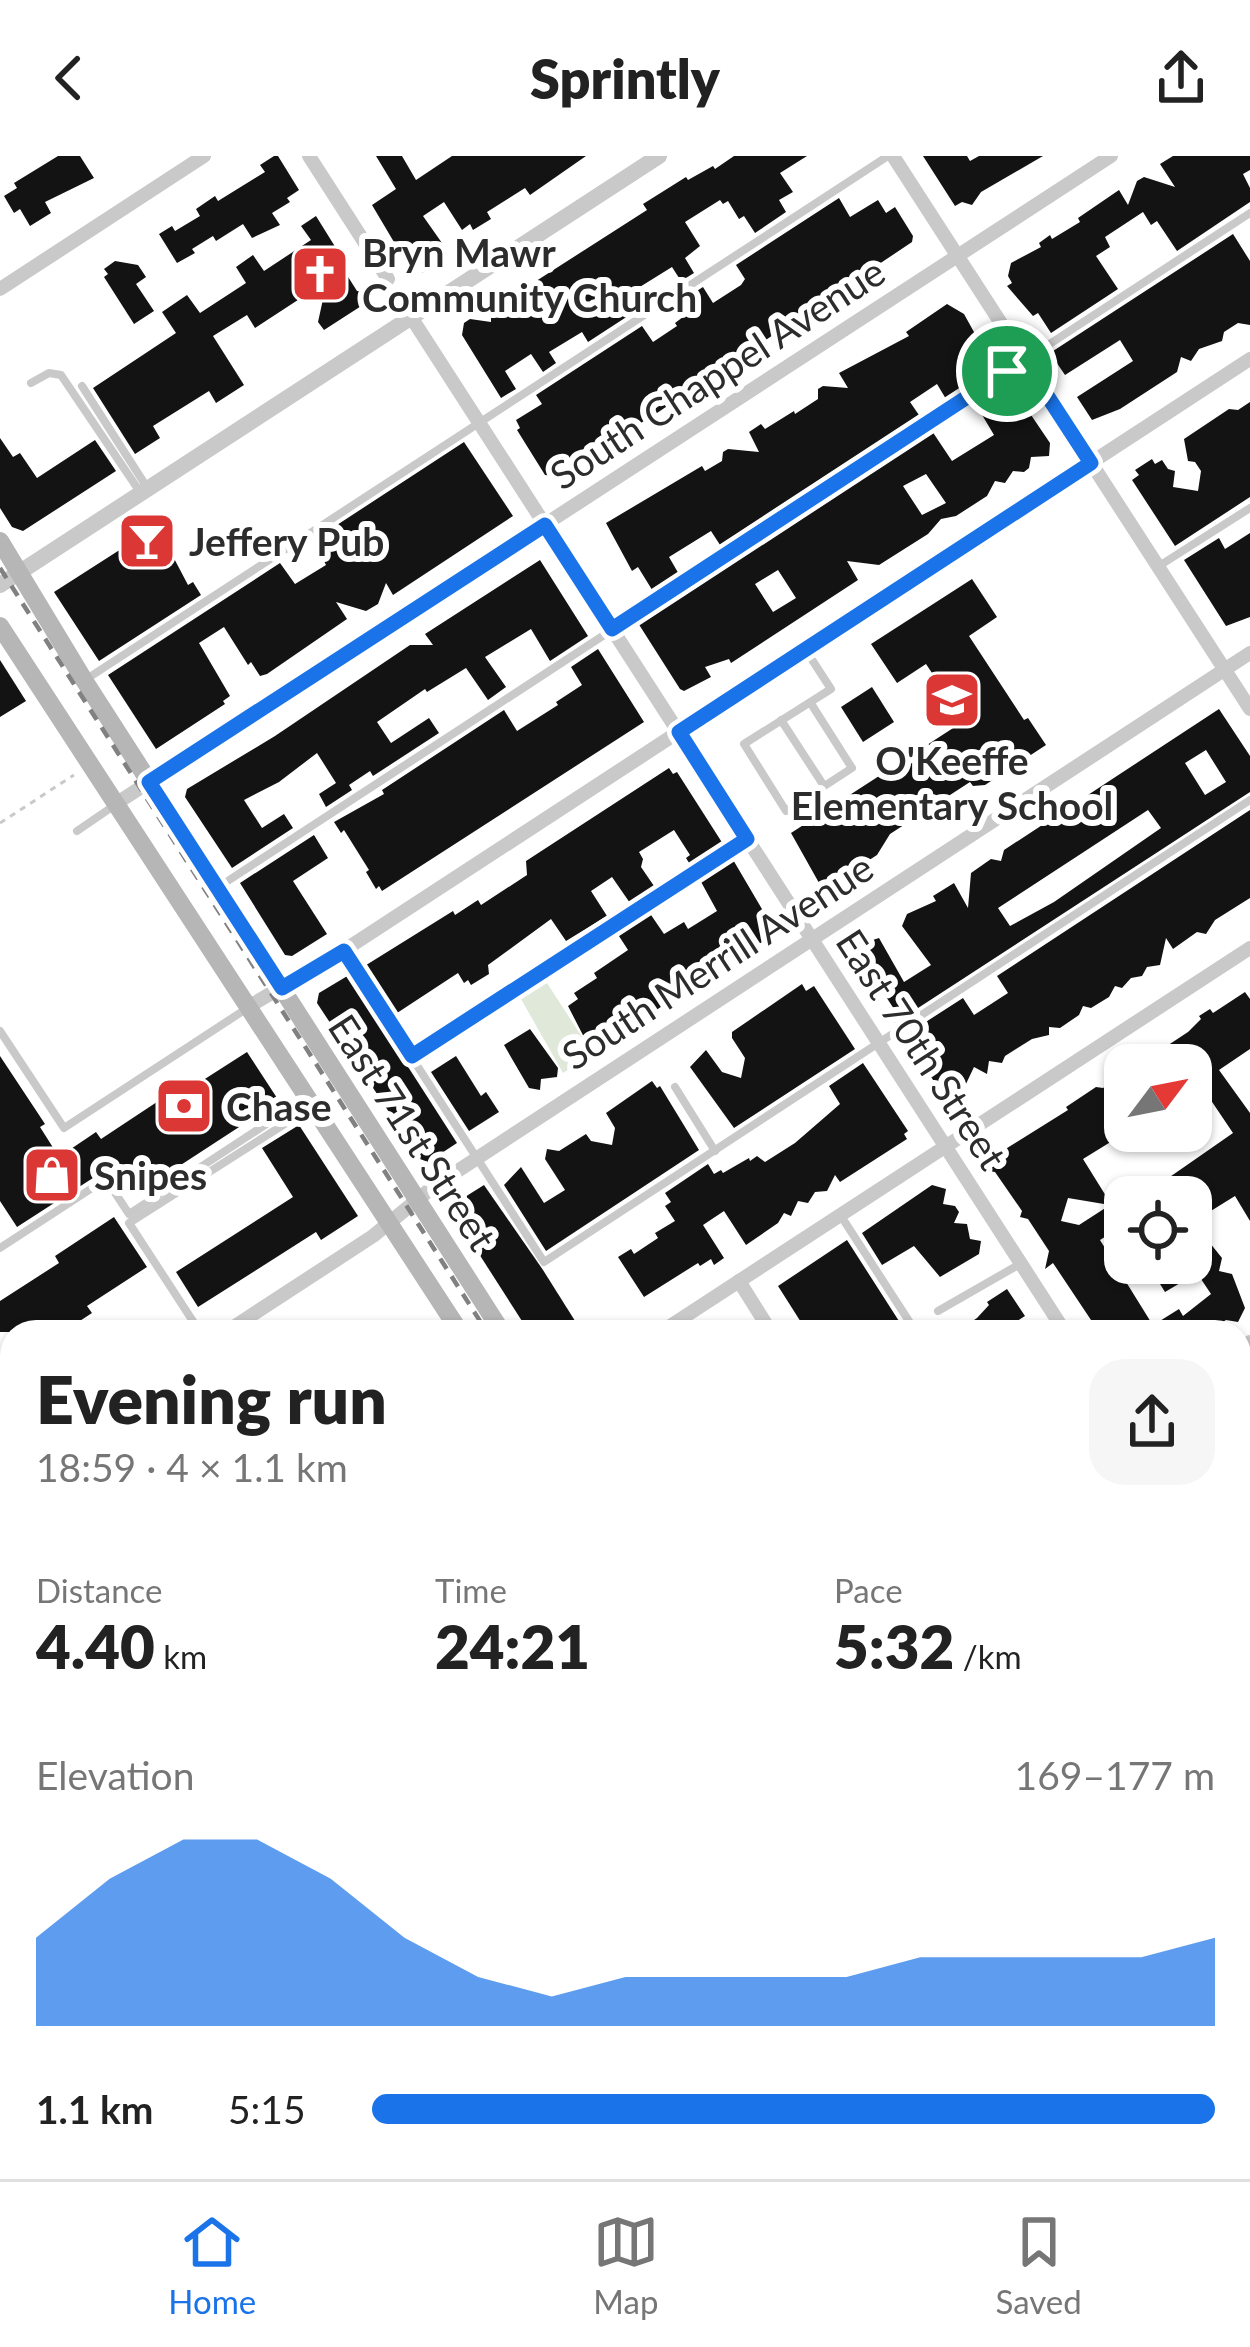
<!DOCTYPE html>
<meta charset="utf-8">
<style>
:root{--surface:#fff;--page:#f6f6f6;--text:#222;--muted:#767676;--line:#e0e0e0;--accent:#1a73e8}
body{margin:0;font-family:Lato,sans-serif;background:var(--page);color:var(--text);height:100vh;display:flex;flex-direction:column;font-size:45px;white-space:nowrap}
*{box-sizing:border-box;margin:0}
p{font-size:39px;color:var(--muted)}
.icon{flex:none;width:66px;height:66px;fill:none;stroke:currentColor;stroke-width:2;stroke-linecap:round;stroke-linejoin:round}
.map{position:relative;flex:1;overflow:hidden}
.side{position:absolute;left:0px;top:1164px;width:1251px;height:861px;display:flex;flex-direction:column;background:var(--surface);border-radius:36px 36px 0 0;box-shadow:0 3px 9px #0004}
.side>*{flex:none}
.needle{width:78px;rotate:58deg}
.controls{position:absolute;left:1104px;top:888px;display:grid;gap:24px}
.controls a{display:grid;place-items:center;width:108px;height:108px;border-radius:24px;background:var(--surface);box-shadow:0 3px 9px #0004;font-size:60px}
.pin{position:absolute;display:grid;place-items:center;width:102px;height:102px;color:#fff;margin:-51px;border:6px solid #fff;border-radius:50%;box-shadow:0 3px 12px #0007}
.round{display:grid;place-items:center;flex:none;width:126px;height:126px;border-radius:36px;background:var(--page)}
.summary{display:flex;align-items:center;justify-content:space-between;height:204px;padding:0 36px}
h1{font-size:66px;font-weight:800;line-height:90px}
.stats{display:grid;grid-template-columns:repeat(3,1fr);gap:18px;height:204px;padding:12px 36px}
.stats div{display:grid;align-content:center}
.stats b{font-size:60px;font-weight:800}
.stats small{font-size:33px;font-weight:400}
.stats p{font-size:33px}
.chart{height:336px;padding:24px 36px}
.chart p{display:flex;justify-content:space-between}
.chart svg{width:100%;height:216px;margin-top:12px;fill:var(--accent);opacity:.7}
ul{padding:0 36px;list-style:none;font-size:39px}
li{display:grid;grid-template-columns:192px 144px 1fr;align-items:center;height:90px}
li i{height:30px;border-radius:15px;background:var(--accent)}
header{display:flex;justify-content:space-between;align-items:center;height:156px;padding:0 36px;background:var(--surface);font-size:54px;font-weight:800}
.dock{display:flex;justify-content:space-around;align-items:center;height:168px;border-top:3px solid var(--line);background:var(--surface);font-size:33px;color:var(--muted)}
.dock a{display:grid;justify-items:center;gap:6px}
.dock .active{color:var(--accent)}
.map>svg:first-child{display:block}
.green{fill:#e0e9d9}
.building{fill:#131313;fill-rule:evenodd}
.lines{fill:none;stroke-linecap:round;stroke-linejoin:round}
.path{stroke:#c9c9c9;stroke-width:3;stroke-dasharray:6 6;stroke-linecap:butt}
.service{stroke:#c9c9c9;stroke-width:8}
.minor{stroke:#c9c9c9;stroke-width:14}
.tertiary{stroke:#c9c9c9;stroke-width:16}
.secondary{stroke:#b6b6b6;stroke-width:18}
.primary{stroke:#a4a4a4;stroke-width:21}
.rail{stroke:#818181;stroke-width:4.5;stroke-dasharray:12 9;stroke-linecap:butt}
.route-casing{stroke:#fff;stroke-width:24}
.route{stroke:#1a73e8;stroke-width:15}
.labels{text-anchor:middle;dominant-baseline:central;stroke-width:12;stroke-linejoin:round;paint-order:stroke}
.poi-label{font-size:39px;font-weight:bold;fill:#2c2c2c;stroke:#fff;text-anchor:start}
.street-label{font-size:39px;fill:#2c2c2c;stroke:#fff}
</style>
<header><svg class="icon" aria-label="back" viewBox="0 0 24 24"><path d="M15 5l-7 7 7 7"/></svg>Sprintly<svg class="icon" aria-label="share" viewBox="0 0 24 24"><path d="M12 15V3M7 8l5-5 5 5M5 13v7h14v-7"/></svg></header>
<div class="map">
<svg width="1250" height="2023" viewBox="0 0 1250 2023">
<rect width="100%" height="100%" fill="#fff"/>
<!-- green -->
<path class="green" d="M547,827L593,898L563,917L521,843Z"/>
<!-- building -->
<g class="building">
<path d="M58,0H80L94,22L45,46L51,57L30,70L20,53L14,57L4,40L17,32L14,27Z"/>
<path d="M274,0H278L299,34L287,42L290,46L272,57L280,69L252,82L243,68L216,85L213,80L192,93L195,97L177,107L159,78L172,70L175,75L200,60L196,53L215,40L218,45L265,16L260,9Z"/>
<path d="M376,0H402L416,24L452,0H586L530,39L525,32L487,56L491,63L473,74L470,68L462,74L444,46L423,60L442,87L434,94L436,98L426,105L423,117L414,103L407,108L372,49L396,33Z"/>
<path d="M734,0H807L780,17L793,36L779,44L786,56L755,77L744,60L739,63L728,45L723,48L720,44L685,66L700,90L685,102L694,117L681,125L672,111L622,142L631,158L588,186L582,176L549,196L556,207L543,216L531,198L505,215L516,233L501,242L462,179L464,167L470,163L491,166V151L498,146H525L519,136L647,54L643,48L686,21L688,24L713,10L715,13Z"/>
<path d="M923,0H967L970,5L979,0H1043L981,36L972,49L962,46L955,50Z"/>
<path d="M1173,0H1250V14L1243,18L1250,32V46L1177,95L1157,65L1151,69L1143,56L1105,81L1110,91L1096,100L1118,133L1051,177L1038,157L1033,160L1007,130L1012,127L1008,120L1011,107L1041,91L1039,87L1050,79L1052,83L1080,66L1078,62L1119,34L1128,49L1137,25L1144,21L1175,31L1160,8Z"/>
<path d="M839,42L850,61L878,44L886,57L895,51L913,80L912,86L651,261L591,296L584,293L563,306L561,316L555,320L545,319L517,274L520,272L516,264L542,248L536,239L642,170L653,186L677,170L675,167L683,161L684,156L678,147L703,131L713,147L741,129L745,123L736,109Z"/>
<path d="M316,60L344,105L340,108L357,135H362L369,145L324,174L318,166L327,125L255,172L247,159L213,180L244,229L216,247L209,235L153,270L160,282L135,298L93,232L176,177L162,156L187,139L200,157L246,127L236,111L253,99L264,115L311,84L301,70Z"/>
<path d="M1233,78L1250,105V169L1238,167L1224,176L1222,185L1199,193L1191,205L1181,201L1177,216L1120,253L1092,264L1077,241L1133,205L1120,184L1065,219L1050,197Z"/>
<path d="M115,105L138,109L146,121L136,128L154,155L134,168L104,121L108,118L104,113Z"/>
<path d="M947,148L964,158L995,214L946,243L937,228L910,246L921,262L722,392L711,375L669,401L680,420L654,437L638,411L632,415L606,367L702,310L705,315L722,305L723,296L728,293L759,296L749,276L761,268L765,273L794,255L795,258L818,243V233L823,230L848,232L839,217L909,180L906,176Z"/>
<path d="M1008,225L1050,287L1049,300L1031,301L1029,312L1024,316L1013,315L1005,327L995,325L987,340L956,360L941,363L928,378L879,409L847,405L858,424L731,507L729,503L705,511L711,521L684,535L680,533L638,467L932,275L952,305L994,279L975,247ZM926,318L946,347L922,359L903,330ZM778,414L796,442L773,456L755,428Z"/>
<path d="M1250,246V341L1175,390L1132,324L1139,319L1135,314L1152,303L1155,308L1162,304L1168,313L1175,315L1173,331L1198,335L1201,315L1195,306L1188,305L1184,283L1229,253L1238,254Z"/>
<path d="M0,282L13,301L20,297L37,322L95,284L116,315L23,375L12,371L0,352Z"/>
<path d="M464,286L513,360L393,439L386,427L378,448L366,455L336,446L347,463L267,518L260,520L251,506L248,509L224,471L199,487L230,540L223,545L225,548L156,593L108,519L280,407L295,428L326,409L314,384Z"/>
<path d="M157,370L188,429L193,426L201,439L99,505L54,436Z"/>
<path d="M1250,377V461L1226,470L1184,404L1219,382L1225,393Z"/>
<path d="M540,404L588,480L550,505L531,473L485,501L506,531L488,544L466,512L427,536L425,533L377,566L391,587L429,562L439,577L373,620L370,615L349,629L352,634L326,651L319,638L336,627L317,597L279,626L244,644L262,672L284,658L293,672L232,712L185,641L187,633L275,580L410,489H433L425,478Z"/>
<path d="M972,423L997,461L969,480L1024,564L1028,562L1046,589L985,629L973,630L970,626L890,678L877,699L823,734L791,677L964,565L926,508L897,527L871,488Z"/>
<path d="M598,493L644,566L382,735L379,730L376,733L366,716L369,714L344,674L341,677L334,666L384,638L382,634L504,554L517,575L558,549L556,546L582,529L571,511Z"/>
<path d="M0,504L26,545L0,561Z"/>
<path d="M872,531L894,566L863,586L841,551Z"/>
<path d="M1219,553L1250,600V636L895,867L888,856L894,853L870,816L865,819L852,799L860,788L879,782L904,826L931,809L902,770L907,758L936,745L933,740L954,727L968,752L971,717L991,703L1001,705L1004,694ZM1206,594L1226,626L1205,639L1185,607ZM1148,654L1161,672L1054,746L1010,770L998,752Z"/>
<path d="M669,612L673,618L677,616L723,688L691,710L686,702L690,699L674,674L639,696L643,703L641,711L654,730L630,747L612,721L591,735L607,760L566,785L551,763L488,809L489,818L471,829L468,824L464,827L458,817L394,859L363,811L453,755L455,759L478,744L481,749L527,719L526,705Z"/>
<path d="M1250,654V742L1215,764L1206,778L1197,776L1173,793L1166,782L1160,809L1147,811L1142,820L1131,822L1122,832L1115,830L1109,841L1091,852L1083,850L1079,859L1060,872L1049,871V879L1032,883L1005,900L1002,907L989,905L987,918L974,911L965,930L954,931L950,941L943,939L904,880L963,842L974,859L1008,837L997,820Z"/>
<path d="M314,679L328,702L293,725L327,778L292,800L285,799L240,727Z"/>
<path d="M732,702L776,777L597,892L593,886L588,889L568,850L578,843L574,837L597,822L594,817L628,794L617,777L649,756L664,778L684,766L688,773L717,755L700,724Z"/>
<path d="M349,819L457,987L428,1006L420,1003L317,847L319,837Z"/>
<path d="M802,828L806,835L814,830L855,893L734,972L690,911L706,894L722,916L741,922L745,902L732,882V876Z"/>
<path d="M1245,836L1250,843V893L1219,914L1250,957V1065L1235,1040L1193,1066L1222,1102L1219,1115L1232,1118L1245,1152L1238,1166L1226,1164L1207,1176H1161L1155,1168L1179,1153L1183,1160L1211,1138L1197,1117L1165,1136L1147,1107H1191V1041H1141L1233,977L1202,931L1191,938V909H1138L1188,876L1201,863L1199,860L1210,853L1213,857Z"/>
<path d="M530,873L558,912L557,921L541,923L540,934L529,932L504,889Z"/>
<path d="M247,896L279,945L147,1031L139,1019L127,1027L118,1013L113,1016L110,1011L17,1071L0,1045V900L45,968L40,971L59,1001L96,976L101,983L169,938L172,944Z"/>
<path d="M456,900L481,940L486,936L499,956L469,975L431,916Z"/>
<path d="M863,907L908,975L904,978L907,983L840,1026L835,1019L827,1035L815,1036L808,1047L798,1045L791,1060L784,1057L778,1067L746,1089L724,1055L703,1069L724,1102L714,1109L711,1103L700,1110L698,1107L644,1141L618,1101L631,1093L634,1098L658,1082L655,1077L675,1065L665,1050L671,1046L665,1037L708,1008L714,1018L721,1014L723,1017L749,1002L750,1005L757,1000L765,1006L795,987L840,948L829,930Z"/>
<path d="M1125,918V975H1144L1125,989V995L1117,982L1083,1003L1124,1069L1100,1084L1154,1171L1145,1176H1099L1053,1107L1045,1113L1049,1095L1028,1063L1020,1061L1022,1055L995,1016L988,1015L991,1002L1068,954L1066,951L1096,931L1103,932ZM1068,1042L1110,1049L1079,1069L1061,1065Z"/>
<path d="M652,925L657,932L660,930L699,994L546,1095L504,1029L521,1011L544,1047L565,1034L545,1003L547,993L559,995L586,978L591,985L612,989L615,972L606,957Z"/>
<path d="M299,969L358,1060L321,1084L316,1076L198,1151L176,1116L293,1041L262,992Z"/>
<path d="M484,1029L543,1114L582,1176H529L449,1051Z"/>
<path d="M932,1029L946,1033L943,1048L955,1050L959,1056L954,1067L967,1068L970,1083L981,1085L979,1098L940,1121L914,1090L882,1109L862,1077Z"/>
<path d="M114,1061L147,1111L87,1150L92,1157L63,1176H0V1145L59,1107L55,1100Z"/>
<path d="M847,1084L906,1176H814L809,1167L804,1171L792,1152L778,1130Z"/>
<path d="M1007,1133L1025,1160L1000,1176H956L977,1162L989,1149L987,1146Z"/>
</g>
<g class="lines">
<!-- path -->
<path class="path" d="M0,667L74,619"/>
<!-- service -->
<g class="service">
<path d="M31,227L49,217L61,219L140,336"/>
<path d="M82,230L148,333"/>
<path d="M1159,410L1250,352"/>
<path d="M805,493L831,533L744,588L786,655L852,612L810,546"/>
<path d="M85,524L888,0"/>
<path d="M781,564L824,630"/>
<path d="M77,675L115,649"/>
<path d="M217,732L1250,57"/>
<path d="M343,795L544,1106L1250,644"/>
<path d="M0,875L64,972L246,853"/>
<path d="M412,900L747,683"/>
<path d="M675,931L715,995"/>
<path d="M841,1060L916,1176"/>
<path d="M0,1092L106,1023L129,1058L303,944"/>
<path d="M938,1155L1020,1108"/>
<path d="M200,1176L129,1067L313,950"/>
<path d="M1239,1391L1250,1383"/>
<path d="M0,1469L12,1461"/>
<path d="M1239,1677L1250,1694"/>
<path d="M0,1760L12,1752"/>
<path d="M42,2023L58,2013"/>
<path d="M492,2023L507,2013"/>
</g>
<!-- minor -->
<g class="minor">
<path d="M309,0L388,123"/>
<path d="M893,0L1250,553"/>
<path d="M0,133L204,0"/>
<path d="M411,161L1065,1176"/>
<path d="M117,647L1111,0"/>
<path d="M248,851L343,795L1250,203"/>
<path d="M739,1125L771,1176"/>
<path d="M226,1176L373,1080L433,1031L1250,497"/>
<path d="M661,1176L1250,792"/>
<path d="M1239,1193L1250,1186"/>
<path d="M0,1332L12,1351"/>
<path d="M1239,1445L1250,1462"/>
<path d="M1239,1586L1250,1579"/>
<path d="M0,1611L12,1604"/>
<path d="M0,1904L12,1897"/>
<path d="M1239,1906L1250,1922"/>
<path d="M439,2013L446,2023"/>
<path d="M269,2023L285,2013"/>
<path d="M724,2023L739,2013"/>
</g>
<!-- tertiary -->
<path class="tertiary" d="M0,429L659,0"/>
<!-- secondary -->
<g class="secondary">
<path d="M0,385L84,524L502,1176"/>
<path d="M0,470L460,1176"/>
<path d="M950,2013L952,2023"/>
<path d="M1042,2013L1049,2023"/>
</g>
<!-- primary -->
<g class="primary">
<path d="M1239,1997L1250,1990"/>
<path d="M1199,2023L1215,2013"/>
</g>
<!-- rail -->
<g class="rail">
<path d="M0,412L487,1176"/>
<path d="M992,2013L994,2023"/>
<path d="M1011,2013L1014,2023"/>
</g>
</g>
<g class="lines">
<!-- route casing -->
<g class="route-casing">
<path id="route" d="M1024,204L1091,307L679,576L747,683L412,900L344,795L282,832L149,626L545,369L612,473Z"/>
</g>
<!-- route -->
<use href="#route" class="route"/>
</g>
<!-- icons -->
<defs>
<g id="church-square" transform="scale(3)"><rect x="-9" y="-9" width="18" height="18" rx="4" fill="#db3835" stroke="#fff"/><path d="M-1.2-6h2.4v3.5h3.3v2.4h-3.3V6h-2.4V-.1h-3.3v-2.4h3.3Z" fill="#fff"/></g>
<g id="bar-square" transform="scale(3)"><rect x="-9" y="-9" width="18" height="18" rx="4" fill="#db3835" stroke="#fff"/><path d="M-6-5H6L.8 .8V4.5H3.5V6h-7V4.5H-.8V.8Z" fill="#fff"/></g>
<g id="school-square" transform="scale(3)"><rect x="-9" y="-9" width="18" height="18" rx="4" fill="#db3835" stroke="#fff"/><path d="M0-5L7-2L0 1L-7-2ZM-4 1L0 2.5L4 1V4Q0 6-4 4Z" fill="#fff"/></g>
<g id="bank-square" transform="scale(3)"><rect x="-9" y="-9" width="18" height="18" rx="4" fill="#db3835" stroke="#fff"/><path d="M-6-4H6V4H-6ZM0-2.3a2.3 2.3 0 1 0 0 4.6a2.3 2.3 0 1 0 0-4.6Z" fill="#fff"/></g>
<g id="shop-square" transform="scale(3)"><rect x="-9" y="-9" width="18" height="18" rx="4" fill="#db3835" stroke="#fff"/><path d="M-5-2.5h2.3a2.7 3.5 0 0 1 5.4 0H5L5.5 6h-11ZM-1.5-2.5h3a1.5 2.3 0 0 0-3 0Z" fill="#fff"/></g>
</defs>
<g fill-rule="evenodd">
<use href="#church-square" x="320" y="118"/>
<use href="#bar-square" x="147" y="385"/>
<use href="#school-square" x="952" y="544"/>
<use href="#bank-square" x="184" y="950"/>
<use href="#shop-square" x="52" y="1019"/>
</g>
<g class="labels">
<!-- poi labels -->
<g class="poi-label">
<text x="362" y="96">Bryn Mawr<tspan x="362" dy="45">Community Church</tspan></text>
<text x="189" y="385">Jeffery Pub</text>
<text x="952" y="604" text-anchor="middle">O'Keeffe<tspan x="952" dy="45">Elementary School</tspan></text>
<text x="226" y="950">Chase</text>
<text x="94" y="1019">Snipes</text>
</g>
<!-- street labels -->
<g class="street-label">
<text transform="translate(717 217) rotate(-33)">South Chappel Avenue</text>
<text transform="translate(717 805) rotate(-33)">South Merrill Avenue</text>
<text transform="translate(922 893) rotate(57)">East 70th Street</text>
<text transform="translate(413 976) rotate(57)">East 71st Street</text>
</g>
</g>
</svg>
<div class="controls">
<a><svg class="needle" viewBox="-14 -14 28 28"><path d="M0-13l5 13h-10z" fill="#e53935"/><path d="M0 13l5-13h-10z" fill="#767676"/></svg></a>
<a><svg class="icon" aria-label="locate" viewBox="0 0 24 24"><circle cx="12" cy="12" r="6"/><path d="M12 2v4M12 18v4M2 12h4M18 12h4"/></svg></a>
</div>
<div class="pin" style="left:1007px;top:215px;background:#1e9e55"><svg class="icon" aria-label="arrive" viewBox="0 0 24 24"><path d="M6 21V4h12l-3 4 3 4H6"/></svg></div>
<section class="side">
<div class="summary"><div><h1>Evening run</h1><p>18:59 · 4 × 1.1 km</p></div><a class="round"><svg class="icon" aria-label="share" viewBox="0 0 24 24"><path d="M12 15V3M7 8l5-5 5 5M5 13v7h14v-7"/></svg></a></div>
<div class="stats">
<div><p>Distance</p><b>4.40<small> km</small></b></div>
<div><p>Time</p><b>24:21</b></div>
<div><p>Pace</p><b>5:32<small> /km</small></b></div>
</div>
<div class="chart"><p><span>Elevation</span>169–177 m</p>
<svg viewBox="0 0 160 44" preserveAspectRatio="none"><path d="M0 44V26L10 14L20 6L30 6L40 14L50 26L60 34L70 38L80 34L90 34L100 34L110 34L120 30L130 30L140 30L150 30L160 26V44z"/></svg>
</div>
<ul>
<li><b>1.1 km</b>5:15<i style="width:100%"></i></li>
</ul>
</section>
</div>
<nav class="dock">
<a class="active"><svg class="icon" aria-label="home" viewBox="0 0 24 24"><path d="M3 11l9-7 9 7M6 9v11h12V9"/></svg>Home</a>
<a><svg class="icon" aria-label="map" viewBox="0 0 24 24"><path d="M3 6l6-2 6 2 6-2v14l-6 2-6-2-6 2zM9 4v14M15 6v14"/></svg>Map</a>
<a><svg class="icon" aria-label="saved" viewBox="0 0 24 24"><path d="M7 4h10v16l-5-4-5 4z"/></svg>Saved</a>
</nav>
